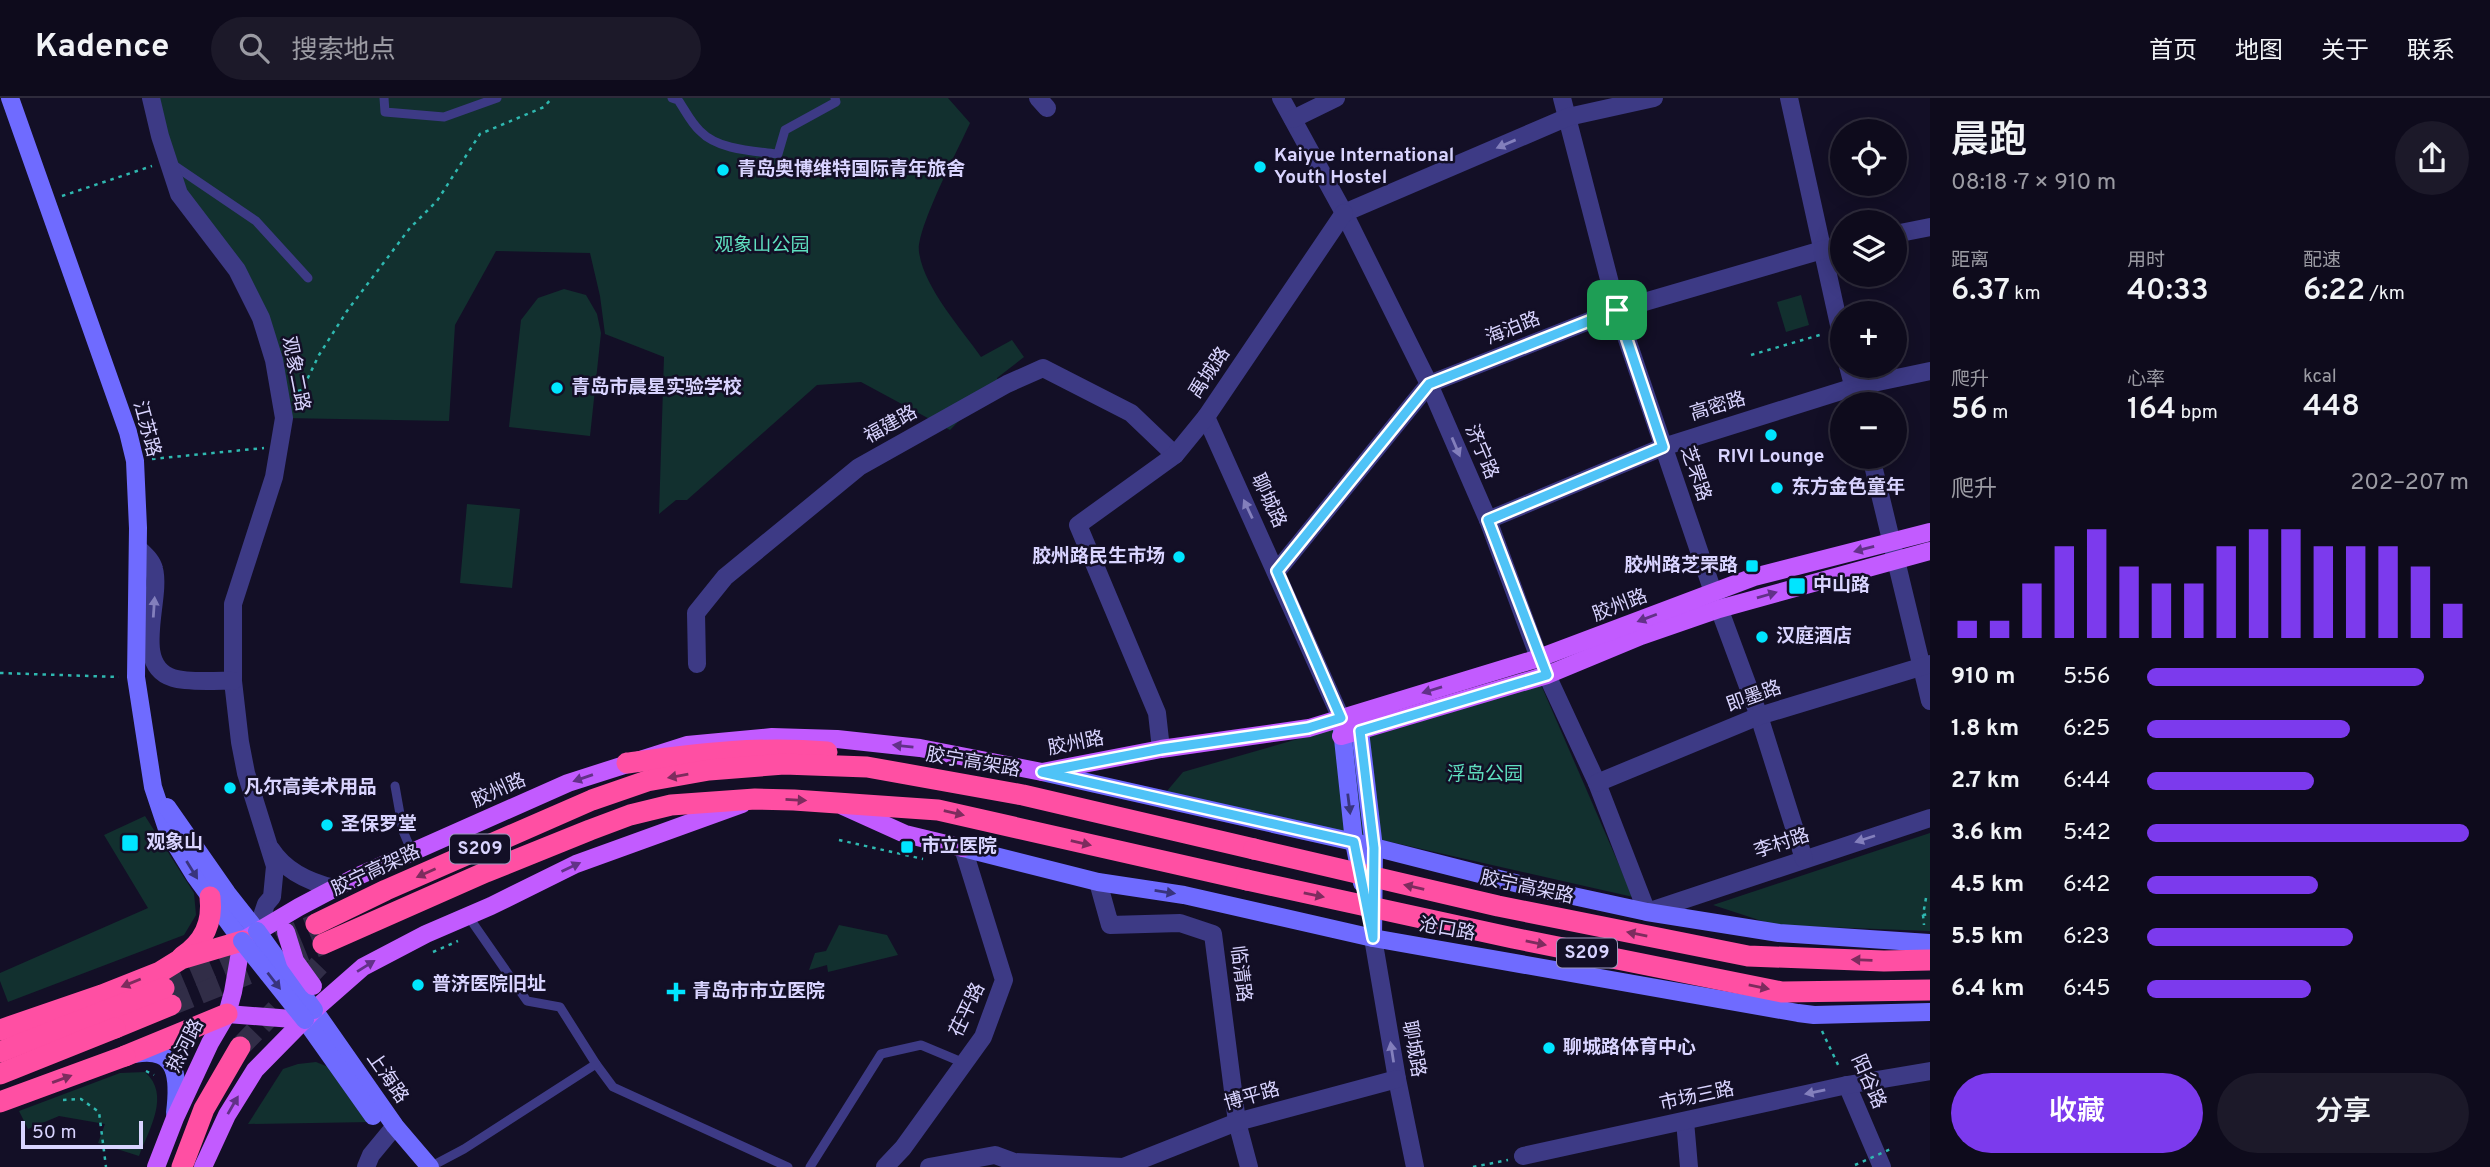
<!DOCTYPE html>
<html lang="zh">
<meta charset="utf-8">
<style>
:root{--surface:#0e0b1c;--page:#1c1929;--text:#f1f3f6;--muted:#9b9ba3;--line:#2e2b3b;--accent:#7c3aed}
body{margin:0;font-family:Overpass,"Noto Sans SC",sans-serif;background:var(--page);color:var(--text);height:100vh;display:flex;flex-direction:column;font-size:26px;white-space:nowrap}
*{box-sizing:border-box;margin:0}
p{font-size:23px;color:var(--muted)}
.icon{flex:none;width:38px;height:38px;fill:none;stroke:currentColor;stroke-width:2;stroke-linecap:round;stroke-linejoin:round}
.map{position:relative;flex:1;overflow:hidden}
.drawer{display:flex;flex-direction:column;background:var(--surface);width:560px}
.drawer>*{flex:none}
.buttons{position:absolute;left:1830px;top:21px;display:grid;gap:14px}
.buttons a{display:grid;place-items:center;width:77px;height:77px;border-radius:50%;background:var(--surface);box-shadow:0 4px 18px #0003,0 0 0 2px var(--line);font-size:35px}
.scale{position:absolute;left:21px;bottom:18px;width:122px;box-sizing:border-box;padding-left:7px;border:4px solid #d9d4ff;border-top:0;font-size:19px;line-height:24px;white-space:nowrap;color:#d9d4ff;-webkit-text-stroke:5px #130f26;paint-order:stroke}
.pin{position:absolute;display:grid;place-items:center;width:60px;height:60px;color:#fff;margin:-30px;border-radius:14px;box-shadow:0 4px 10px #0006}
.round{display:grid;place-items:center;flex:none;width:74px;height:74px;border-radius:37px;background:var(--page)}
.headline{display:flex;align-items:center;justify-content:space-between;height:119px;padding:0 21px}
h1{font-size:38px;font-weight:600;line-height:52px}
.metrics{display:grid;grid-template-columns:repeat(3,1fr);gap:10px;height:119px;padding:7px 21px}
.metrics div{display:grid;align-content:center}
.metrics b{font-size:30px;font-weight:600}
.metrics small{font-size:19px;font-weight:400}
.metrics p{font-size:19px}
.chart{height:196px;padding:14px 21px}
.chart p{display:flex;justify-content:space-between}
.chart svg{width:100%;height:126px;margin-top:7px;stroke:var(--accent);stroke-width:6}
.primary-button{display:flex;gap:14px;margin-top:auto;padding:14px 21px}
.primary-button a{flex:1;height:80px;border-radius:42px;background:var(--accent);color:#fff;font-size:28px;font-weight:600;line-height:80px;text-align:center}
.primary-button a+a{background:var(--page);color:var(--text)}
ul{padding:0 21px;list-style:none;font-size:23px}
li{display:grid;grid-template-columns:112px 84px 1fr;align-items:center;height:52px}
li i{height:18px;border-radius:9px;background:var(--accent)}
header{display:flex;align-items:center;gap:42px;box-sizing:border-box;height:98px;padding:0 35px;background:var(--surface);border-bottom:2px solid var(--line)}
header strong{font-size:33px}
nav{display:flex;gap:38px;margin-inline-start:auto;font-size:24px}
.search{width:490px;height:63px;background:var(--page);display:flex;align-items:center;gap:18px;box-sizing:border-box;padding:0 24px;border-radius:38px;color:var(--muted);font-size:26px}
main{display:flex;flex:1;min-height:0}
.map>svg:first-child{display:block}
.green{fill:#12302f}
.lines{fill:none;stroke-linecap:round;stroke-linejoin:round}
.highway-tunnel{stroke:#312d47;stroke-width:21;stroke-dasharray:21 10;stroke-linecap:butt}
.path{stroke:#2fb8b0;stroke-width:2.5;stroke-dasharray:3.5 5;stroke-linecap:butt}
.lane{stroke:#3d3a85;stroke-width:9}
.street{stroke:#3d3a85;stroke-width:18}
.secondary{stroke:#6f6bff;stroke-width:18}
.primary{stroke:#c25bff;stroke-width:18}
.highway{stroke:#ff4fa3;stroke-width:21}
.path-bridge{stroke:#2fb8b0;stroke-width:2.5;stroke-dasharray:3.5 5;stroke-linecap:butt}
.secondary-bridge{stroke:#6f6bff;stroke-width:18}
.primary-bridge{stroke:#c25bff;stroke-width:18}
.highway-bridge{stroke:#ff4fa3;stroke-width:21}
.oneway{fill:#837fbc}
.oneway2{fill:#623188}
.oneway3{fill:#7d2c5e}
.oneway4{fill:#38347d}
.route-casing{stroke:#fff;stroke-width:14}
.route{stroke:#4fc3f7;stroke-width:9}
.poi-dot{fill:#00e5ff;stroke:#130f26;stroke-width:2.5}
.labels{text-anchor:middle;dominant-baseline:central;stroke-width:5;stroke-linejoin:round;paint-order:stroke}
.shield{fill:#130f26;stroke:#9e99be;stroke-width:2}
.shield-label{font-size:18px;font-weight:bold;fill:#d9d4ff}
.poi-label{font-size:19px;font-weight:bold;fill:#d9d4ff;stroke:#130f26;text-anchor:start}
.park-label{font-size:19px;fill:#5fe0c0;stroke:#130f26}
.street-label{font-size:19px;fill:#d9d4ff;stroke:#130f26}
</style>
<header>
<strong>Kadence</strong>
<div class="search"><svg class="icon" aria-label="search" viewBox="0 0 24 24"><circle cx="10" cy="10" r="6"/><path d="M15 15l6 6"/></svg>搜索地点</div>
<nav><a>首页</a><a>地图</a><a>关于</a><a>联系</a></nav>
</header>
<main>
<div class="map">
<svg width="1930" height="1069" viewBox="0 0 1930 1069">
<rect width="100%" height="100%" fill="#130f26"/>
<!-- green -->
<g class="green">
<path d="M151,0H948L970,25C959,50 916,131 919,154C924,190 961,230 981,259L1012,242L1024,259L997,280L998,283L950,332L861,284L817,287L687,402H676L659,416L664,259L605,236L600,198L590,155L496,153L455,227L449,323L284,320L261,220L179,96Z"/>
<path d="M564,191L586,197L597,216L601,235L590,338L509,329L521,222L538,200Z"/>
<path d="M1801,197L1809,227L1786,234L1777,204Z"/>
<path d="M467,406L520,411L512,490L460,485Z"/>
<path d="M1535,573L1633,799L1167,693L1183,674Z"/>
<path d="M145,718L194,795L196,817L184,837L8,904L0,883V875L148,810L104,737Z"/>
<path d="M1930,735V833L1774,827L1713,807Z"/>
<path d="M839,827L887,837L898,857L828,874L827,867L809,872L815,855L826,853Z"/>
<path d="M316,964L331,970L372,1024L248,1026L283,971L298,966Z"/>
<path d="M145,974C171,997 149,1031 139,1058L98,1045L105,1026L59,1018L28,1031L19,1013L120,975Z"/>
</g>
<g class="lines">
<!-- highway-tunnel -->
<g class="highway-tunnel">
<path d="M164,890L316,826"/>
<path d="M171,907L323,846"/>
<path d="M240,949L326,860"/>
</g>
<!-- path -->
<g class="path">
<path d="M62,98L152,68"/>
<path d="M1751,257L1823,236"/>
<path d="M298,293L302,292L319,257L347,213L410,130L437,103L480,36L544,9L552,0"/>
<path d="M152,361L264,350"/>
<path d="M0,575L119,579"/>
<path d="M839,742L923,761"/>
<path d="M1926,800L1923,817L1930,816"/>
<path d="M1923,817L1924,827"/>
<path d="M433,854L458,843"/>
<path d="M1822,933L1840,971"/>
<path d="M146,973L154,977"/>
<path d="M63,1002L81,1001L99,1014L106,1069"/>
<path d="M1473,1069L1508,1062"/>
</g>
<!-- lane -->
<g class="lane">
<path d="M384,0L385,14L444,19L497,0"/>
<path d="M672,0L678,2C685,12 691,25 700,33C718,52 753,53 778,56L785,32L836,4L835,0"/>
<path d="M172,66L256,123L308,180"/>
<path d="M395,688L403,733L412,754"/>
<path d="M596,966L613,989L788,1069"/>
<path d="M430,1069L464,1051L596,966L560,909L527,903L468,818"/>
<path d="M810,1069L881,956L921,947L964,965"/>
</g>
<!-- street -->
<g class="street">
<path d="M151,0L160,38L179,96L237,172L261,220L274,262L284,320L274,379L233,506V583L240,644L246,675L275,768L272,799L266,806L257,833"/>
<path d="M1038,0L1047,10"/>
<path d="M1281,0L1344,115L1429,286L1488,422L1539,560L1597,685L1647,814L1930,720"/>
<path d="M1562,0L1617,212L1713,494L1759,618L1804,761"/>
<path d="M1789,0L1843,245"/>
<path d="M1293,21L1336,0"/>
<path d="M1344,115L1568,19L1654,0"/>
<path d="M1895,136L1930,129"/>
<path d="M1848,268L1858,306"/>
<path d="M1206,319L1341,620"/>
<path d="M1871,359L1930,603"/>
<path d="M1488,422L1663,349L1854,289L1930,273"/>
<path d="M138,450C144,456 152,462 154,471C162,502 131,567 173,580C188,585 216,582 233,583"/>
<path d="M1277,473L1429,286L1617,212L1843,146"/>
<path d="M697,566L696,515L725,479L859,369L1007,286L1043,270L1131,315L1175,357"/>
<path d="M1161,651L1157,615L1078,427L1175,357L1206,319L1344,115"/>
<path d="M1597,685L1759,618L1930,566"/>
<path d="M271,751C285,773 309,784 334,790"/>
<path d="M1098,784L1110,827L1180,825L1213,836L1237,1024L1249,1069"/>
<path d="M1373,840L1397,981L1415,1069"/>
<path d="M1847,987L1882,1069"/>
<path d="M1685,1023L1689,1069"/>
<path d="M1523,1058L1847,987L1930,973"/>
<path d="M366,1069L371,1057L395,1028"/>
<path d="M885,1069L903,1050L983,939L1004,882L963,750"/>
<path d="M929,1069L995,1057L1014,1064L1123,1069L1237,1024L1397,981"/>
</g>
<!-- secondary -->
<g class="secondary">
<path d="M10,0L128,334L135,363L138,430L136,579L153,689L168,734L195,778L242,843"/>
<path d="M1341,622L1354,744L1362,785"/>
<path d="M1347,624L1360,633L1374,750L1373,840"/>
<path d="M1042,674L1354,744L1527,788L1647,814L1779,835L1930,845"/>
<path d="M167,709L227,795L257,833"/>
<path d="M963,750L1098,784L1184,797L1373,840L1798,915L1814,917L1930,914"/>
<path d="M314,912L395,1028L430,1069"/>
<path d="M305,922L373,1018"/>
<path d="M135,956C179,948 179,982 175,1015"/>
</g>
<!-- primary -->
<g class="primary">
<path d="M1341,638L1547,577L1641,538L1719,511L1930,453"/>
<path d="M843,708L905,736L963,750"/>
<path d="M227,916L305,922"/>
<path d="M156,1069L175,1020L210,945L227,916L233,894L242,843L299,809L356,779L568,685L687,647L772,639L837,641L920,650L1042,674L1161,651L1309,630L1539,560L1754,479L1930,434"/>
<path d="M203,1069L227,1017L255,972L314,912L363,869L426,836L491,808L576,766L742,706"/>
</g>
<!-- highway -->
<g class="highway">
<path d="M627,665C697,656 756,648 827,654"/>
<path d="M316,826L386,792L592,702L647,683L709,672L784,666L867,669L1023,697L1254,751"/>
<path d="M323,846L486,774L590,732L630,717L671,707L755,701L794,702L938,712L1247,782"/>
<path d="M182,859C204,844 213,825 210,799"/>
<path d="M115,930L171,907"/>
<path d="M0,932L102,897L160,874L181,861L242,843"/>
<path d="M0,954L164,890"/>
<path d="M125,958L227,916"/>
<path d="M182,1069L204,1011L240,949"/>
</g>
<!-- path-bridge -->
<path class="path-bridge" d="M1855,1067L1893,1050"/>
<!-- secondary-bridge -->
<g class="secondary-bridge">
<path d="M257,833L314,912"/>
<path d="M242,843L305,922"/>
</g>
<!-- primary-bridge -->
<path class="primary-bridge" d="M286,834L295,863L313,888"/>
<!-- highway-bridge -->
<g class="highway-bridge">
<path d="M1254,751L1498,808L1748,858L1884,863L1930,862"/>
<path d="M1247,782L1513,840L1782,894L1930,892"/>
<path d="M0,976L115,930"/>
<path d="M0,1004L125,958"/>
</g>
</g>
<!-- one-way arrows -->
<defs><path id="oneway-solid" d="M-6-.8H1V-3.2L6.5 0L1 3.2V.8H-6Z" transform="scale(1.75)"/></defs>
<g class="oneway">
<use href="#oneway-solid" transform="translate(1506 46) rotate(157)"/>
<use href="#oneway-solid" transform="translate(1456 349) rotate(67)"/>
<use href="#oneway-solid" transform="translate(1248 411) rotate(-115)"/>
<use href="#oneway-solid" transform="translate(154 509) rotate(-86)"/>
<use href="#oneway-solid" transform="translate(1865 741) rotate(162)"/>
<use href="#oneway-solid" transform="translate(1392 954) rotate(-99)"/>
<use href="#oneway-solid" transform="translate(1815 994) rotate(168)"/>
</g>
<g class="oneway2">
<use href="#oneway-solid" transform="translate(1864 451) rotate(165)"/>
<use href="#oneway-solid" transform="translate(1767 497) rotate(-16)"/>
<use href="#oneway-solid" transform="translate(1647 520) rotate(159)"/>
<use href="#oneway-solid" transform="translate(1432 592) rotate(163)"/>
<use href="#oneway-solid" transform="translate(903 648) rotate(-174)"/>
<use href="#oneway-solid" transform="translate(583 680) rotate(161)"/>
<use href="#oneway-solid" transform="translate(571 769) rotate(-25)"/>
<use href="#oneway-solid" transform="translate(366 868) rotate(-32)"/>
<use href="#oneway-solid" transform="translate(233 1007) rotate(-60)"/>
</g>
<g class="oneway3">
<use href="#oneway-solid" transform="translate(678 678) rotate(170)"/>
<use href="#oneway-solid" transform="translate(796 702) rotate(3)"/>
<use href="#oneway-solid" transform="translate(954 715) rotate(13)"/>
<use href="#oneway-solid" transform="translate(1081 745) rotate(13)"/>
<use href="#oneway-solid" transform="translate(426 775) rotate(156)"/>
<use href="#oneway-solid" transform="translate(1414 789) rotate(-167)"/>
<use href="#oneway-solid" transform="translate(1314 797) rotate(12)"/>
<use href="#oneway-solid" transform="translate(1637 836) rotate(-169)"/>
<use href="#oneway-solid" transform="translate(1536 845) rotate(11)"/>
<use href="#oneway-solid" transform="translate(1862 862) rotate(-178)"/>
<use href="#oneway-solid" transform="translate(131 885) rotate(158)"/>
<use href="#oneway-solid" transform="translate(1759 889) rotate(11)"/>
<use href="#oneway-solid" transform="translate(62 981) rotate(-20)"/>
</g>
<g class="oneway4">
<use href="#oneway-solid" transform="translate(1349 706) rotate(83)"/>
<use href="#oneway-solid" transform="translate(192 772) rotate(58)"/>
<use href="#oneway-solid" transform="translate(1165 794) rotate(9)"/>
<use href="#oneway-solid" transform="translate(274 883) rotate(52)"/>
</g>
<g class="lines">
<!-- route casing -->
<g class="route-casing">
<path id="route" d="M1617,212L1663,349L1488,422L1547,577L1360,633L1374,750L1373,840L1354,744L1042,674L1161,651L1308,630L1341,620L1277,473L1429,286Z"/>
</g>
<!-- route -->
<use href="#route" class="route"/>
</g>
<!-- markers -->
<g class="poi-dot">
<circle cx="1260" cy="69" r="7"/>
<circle cx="723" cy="72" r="7"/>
<circle cx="557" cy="290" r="7"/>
<circle cx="1771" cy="337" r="7"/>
<circle cx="1777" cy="390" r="7"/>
<circle cx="1179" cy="459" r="7"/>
<rect x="1745" y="461" width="14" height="14" rx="3.5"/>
<rect x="1788" y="479" width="18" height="18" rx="3.5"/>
<circle cx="1762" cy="539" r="7"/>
<circle cx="230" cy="690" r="7"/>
<circle cx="327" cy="727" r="7"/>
<rect x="121" y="736" width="18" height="18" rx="3.5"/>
<rect x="900" y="742" width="14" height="14" rx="3.5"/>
<circle cx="418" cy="887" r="7"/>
<path d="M672.5 883.5h7v7h7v7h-7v7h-7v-7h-7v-7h7z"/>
<circle cx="1549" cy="950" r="7"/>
</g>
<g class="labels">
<!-- shield labels -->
<g class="shield">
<rect x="450" y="736.5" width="60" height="29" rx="5"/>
<rect x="1557" y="840.5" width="60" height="29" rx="5"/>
</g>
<g class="shield-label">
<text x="480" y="751">S209</text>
<text x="1587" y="855">S209</text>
</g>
<!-- poi labels -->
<g class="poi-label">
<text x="1274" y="58">Kaiyue International<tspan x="1274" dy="22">Youth Hostel</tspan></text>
<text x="737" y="72">青岛奥博维特国际青年旅舍</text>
<text x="571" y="290">青岛市晨星实验学校</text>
<text x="1771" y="359" text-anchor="middle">RIVI Lounge</text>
<text x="1791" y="390">东方金色童年</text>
<text x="1165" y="459" text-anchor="end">胶州路民生市场</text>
<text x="1738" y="468" text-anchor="end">胶州路芝罘路</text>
<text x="1813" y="488">中山路</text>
<text x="1776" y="539">汉庭酒店</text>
<text x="244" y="690">凡尔高美术用品</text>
<text x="341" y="727">圣保罗堂</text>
<text x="146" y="745">观象山</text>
<text x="921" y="749">市立医院</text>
<text x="432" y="887">普济医院旧址</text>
<text x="692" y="894">青岛市市立医院</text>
<text x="1563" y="950">聊城路体育中心</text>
</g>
<!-- park labels -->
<g class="park-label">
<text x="762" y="148">观象山公园</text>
<text x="1485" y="677">浮岛公园</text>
</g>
<!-- street labels -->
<g class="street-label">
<text transform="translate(1513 231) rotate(-22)">海泊路</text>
<text transform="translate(1210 275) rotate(-56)">禹城路</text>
<text transform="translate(295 276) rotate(79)">观象二路</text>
<text transform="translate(1718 309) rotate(-17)">高密路</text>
<text transform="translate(891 327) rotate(-29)">福建路</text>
<text transform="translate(146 331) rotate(75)">江苏路</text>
<text transform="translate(1481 354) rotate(67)">济宁路</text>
<text transform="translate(1695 376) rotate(71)">芝罘路</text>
<text transform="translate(1268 403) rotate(65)">聊城路</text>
<text transform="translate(1620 508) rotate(-21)">胶州路</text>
<text transform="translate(1754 599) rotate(-20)">即墨路</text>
<text transform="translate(1076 646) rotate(-11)">胶州路</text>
<text transform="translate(973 665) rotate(10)">胶宁高架路</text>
<text transform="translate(499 693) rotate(-24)">胶州路</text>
<text transform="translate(1782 746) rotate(-18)">李村路</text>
<text transform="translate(376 773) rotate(-25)">胶宁高架路</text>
<text transform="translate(1527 790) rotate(12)">胶宁高架路</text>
<text transform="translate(1447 832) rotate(10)">沧口路</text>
<text transform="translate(1240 876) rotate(83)">临清路</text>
<text transform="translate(968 912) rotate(-65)">茌平路</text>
<text transform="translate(186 948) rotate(-63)">热河路</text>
<text transform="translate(1413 951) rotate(80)">聊城路</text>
<text transform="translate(387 980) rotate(55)">上海路</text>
<text transform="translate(1868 984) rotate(66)">阳谷路</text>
<text transform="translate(1252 999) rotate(-16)">博平路</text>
<text transform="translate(1697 999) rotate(-12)">市场三路</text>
</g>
</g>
</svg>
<div class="buttons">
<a><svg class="icon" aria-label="locate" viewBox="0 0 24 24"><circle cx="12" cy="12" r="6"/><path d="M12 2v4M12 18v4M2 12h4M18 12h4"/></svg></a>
<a><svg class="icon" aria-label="layers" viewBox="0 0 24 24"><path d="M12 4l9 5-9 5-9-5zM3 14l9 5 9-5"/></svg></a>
<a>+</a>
<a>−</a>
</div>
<div class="scale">50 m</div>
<div class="pin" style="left:1617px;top:212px;background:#1e9e55"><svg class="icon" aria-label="arrive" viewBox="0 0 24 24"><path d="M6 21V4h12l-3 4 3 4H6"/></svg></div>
</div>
<section class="drawer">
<div class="headline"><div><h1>晨跑</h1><p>08:18 · 7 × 910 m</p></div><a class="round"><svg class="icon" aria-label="share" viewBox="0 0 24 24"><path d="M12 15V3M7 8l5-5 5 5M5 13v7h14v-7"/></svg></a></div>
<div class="metrics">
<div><p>距离</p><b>6.37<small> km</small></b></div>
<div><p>用时</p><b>40:33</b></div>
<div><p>配速</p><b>6:22<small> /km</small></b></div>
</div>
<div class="metrics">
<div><p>爬升</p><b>56<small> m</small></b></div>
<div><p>心率</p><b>164<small> bpm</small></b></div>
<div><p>kcal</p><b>448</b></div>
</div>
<div class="chart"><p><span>爬升</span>202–207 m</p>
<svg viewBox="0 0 160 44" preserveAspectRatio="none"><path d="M5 44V38M15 44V38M25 44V25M35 44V12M45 44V6M55 44V19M65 44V25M75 44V25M85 44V12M95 44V6M105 44V6M115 44V12M125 44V12M135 44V12M145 44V19M155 44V32"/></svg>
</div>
<ul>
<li><b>910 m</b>5:56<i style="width:86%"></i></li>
<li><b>1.8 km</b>6:25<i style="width:63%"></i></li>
<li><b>2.7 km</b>6:44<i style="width:52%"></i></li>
<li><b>3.6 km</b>5:42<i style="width:100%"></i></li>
<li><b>4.5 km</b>6:42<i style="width:53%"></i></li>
<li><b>5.5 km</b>6:23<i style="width:64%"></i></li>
<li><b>6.4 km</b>6:45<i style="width:51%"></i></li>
</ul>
<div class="primary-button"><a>收藏</a><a>分享</a></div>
</section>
</main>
